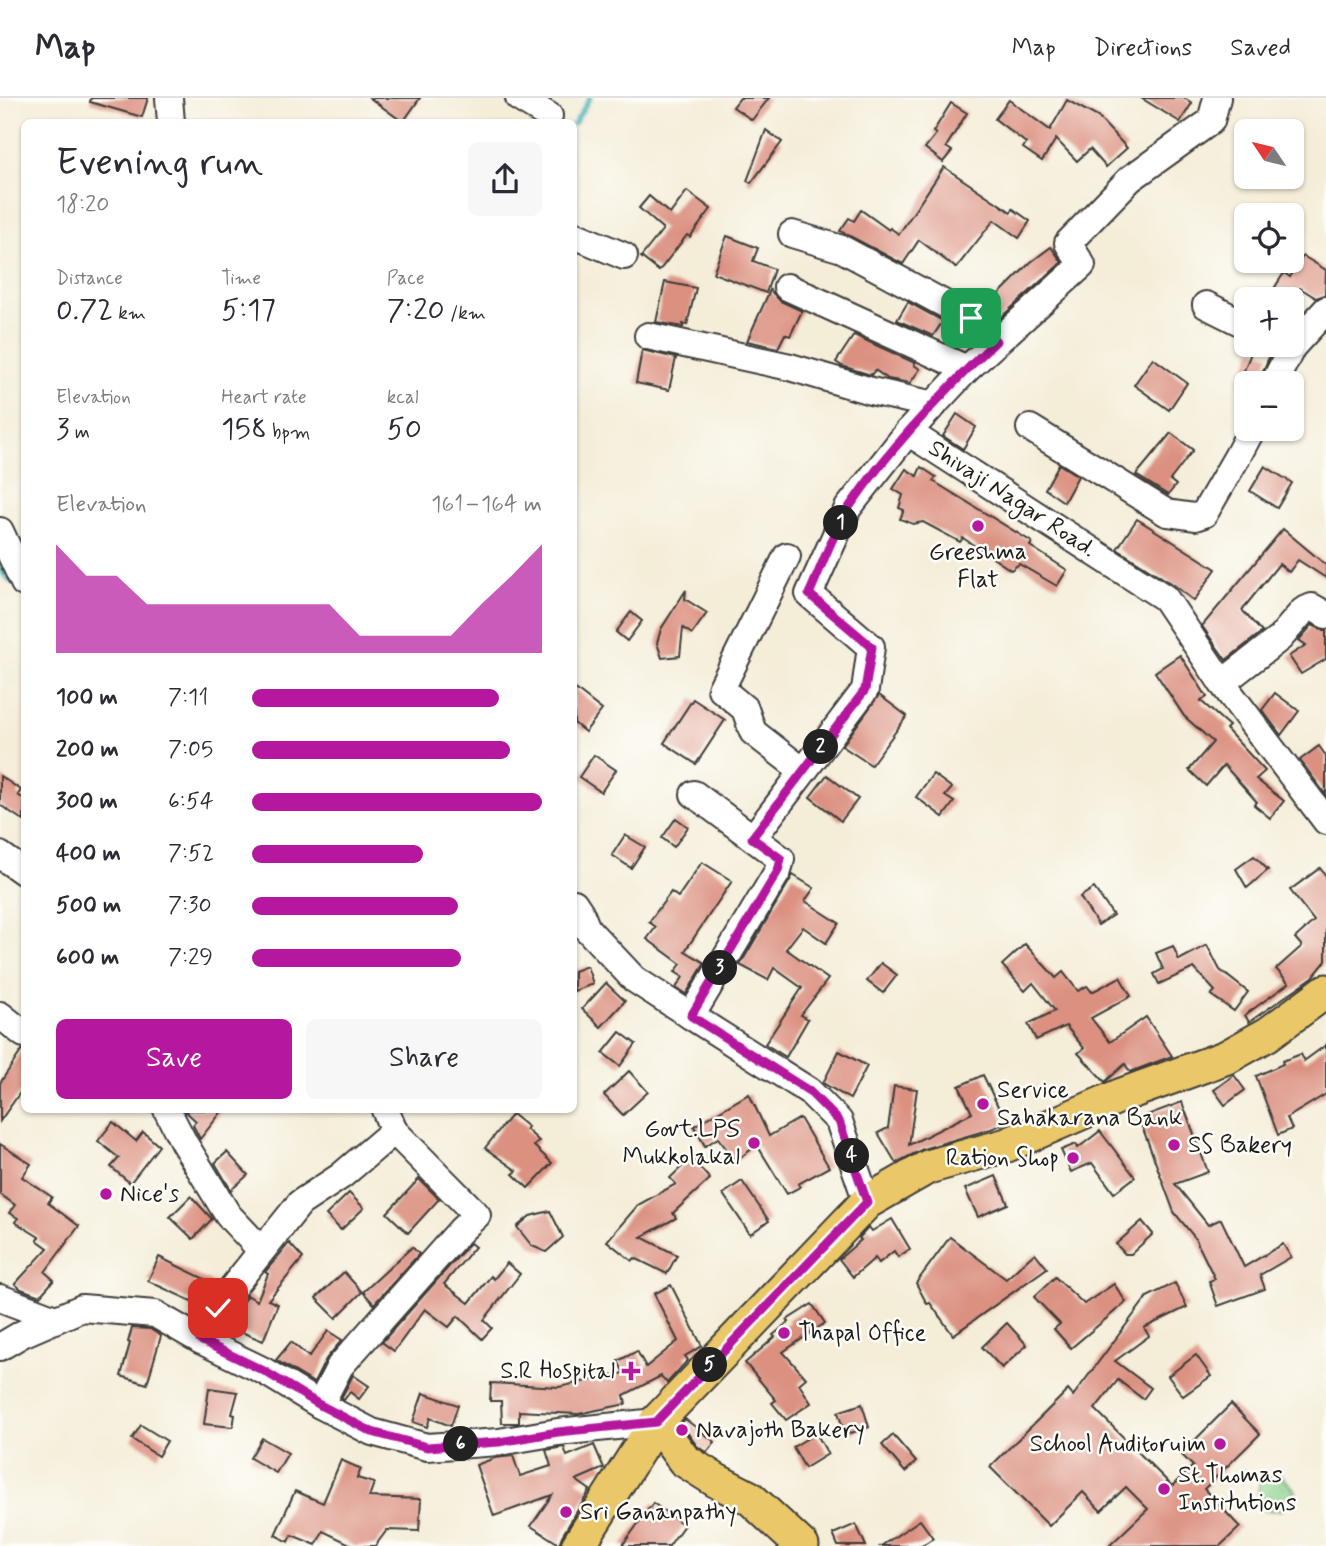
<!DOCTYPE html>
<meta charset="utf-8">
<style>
:root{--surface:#fff;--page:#f7f7f7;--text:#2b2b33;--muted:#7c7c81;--line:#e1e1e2;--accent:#b5179e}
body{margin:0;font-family:Mynerve,sans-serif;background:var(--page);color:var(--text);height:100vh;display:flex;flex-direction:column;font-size:26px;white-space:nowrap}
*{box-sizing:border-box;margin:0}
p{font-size:23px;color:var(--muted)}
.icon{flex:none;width:38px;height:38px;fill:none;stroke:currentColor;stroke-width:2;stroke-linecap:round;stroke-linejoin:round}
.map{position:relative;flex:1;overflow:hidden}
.sheet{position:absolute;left:21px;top:21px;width:556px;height:994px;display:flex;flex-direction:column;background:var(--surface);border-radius:10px;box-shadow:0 2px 5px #0004}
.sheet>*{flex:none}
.needle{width:46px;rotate:305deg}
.controls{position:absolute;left:1234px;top:21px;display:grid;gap:14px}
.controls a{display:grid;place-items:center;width:70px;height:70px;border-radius:10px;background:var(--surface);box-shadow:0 2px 5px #0004;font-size:35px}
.pin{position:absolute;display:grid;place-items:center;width:60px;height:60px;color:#fff;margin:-30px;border-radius:14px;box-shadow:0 4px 10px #0006}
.km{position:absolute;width:35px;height:35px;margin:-18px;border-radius:50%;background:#222;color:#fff;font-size:19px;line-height:35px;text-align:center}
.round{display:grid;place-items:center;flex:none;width:74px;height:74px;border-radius:10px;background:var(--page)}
.head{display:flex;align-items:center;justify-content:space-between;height:119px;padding:0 35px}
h1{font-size:38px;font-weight:600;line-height:52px}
.figures{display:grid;grid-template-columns:repeat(3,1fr);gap:10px;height:119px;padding:7px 35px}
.figures div{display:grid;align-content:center}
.figures b{font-size:30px;font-weight:600}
.figures small{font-size:19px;font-weight:400}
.figures p{font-size:19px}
.chart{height:196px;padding:14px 35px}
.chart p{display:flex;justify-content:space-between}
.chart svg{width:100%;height:126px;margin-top:7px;fill:var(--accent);opacity:.7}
.primary-button{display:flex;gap:14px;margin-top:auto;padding:14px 35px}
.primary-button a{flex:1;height:80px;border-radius:10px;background:var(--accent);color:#fff;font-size:28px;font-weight:600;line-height:80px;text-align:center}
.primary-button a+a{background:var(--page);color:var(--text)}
ul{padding:0 35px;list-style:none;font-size:23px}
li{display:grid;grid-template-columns:112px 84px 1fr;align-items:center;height:52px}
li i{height:18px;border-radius:9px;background:var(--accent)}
header{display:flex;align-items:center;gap:42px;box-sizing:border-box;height:98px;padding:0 35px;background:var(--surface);border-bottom:2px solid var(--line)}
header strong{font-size:33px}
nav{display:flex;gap:38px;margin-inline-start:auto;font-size:24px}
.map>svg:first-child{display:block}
.green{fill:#87cf8a;stroke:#527653;stroke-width:2}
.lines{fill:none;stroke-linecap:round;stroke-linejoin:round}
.stream{stroke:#40b0ba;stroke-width:5}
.building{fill:#db9080}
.minor-casing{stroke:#3c3b38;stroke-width:30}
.major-casing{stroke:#3c3b38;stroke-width:37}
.minor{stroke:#fff;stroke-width:26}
.major{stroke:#eac769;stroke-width:33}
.route-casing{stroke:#fff;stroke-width:14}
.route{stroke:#b5179e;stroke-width:9}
.poi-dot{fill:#b5179e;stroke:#fdfcf7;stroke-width:2.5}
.labels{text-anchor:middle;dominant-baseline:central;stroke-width:5;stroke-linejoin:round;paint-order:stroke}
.street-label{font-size:24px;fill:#1c1c1c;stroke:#fdfcf7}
.poi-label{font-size:24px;fill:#1c1c1c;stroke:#fdfcf7;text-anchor:start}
</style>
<header>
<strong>Map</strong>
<nav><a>Map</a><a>Directions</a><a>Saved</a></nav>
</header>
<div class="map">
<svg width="1326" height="1448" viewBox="0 0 1326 1448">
<rect width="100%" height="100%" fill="#fdfcf7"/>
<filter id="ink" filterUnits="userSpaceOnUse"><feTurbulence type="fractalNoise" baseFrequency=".0143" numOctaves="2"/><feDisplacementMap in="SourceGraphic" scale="14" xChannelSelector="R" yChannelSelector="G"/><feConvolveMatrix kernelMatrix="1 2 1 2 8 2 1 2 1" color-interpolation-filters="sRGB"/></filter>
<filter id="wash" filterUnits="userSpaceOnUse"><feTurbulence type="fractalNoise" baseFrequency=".00686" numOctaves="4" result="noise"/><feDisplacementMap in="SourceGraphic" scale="28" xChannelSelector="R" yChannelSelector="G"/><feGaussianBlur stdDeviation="1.57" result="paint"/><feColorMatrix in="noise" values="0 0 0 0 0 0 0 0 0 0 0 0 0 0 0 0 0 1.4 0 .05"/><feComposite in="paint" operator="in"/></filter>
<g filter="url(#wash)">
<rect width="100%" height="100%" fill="#f4edd8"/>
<!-- green -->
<path class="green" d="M1281,1377L1296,1393L1282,1412L1265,1413L1256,1406L1260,1381Z"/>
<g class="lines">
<!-- stream -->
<g class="stream">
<path d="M574,26L590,0"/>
<path d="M0,468L2,475L11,484"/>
</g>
</g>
<g id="blocks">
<!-- building -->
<g class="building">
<path d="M91,0H148L142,19L90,4Z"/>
<path d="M370,0H420L403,24Z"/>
<path d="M740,0H769L752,22L733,9Z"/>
<path d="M1141,0H1184L1192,5L1180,24Z"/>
<path d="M1009,2L1050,32L1067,2L1098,19L1127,50L1106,69L1090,51L1077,63L1056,41L1042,63L1023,50L1026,45L995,21Z"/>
<path d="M951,5L967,15L946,49L952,53L943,64L925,50L936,36L933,34Z"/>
<path d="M766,32L782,44L751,85L747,83Z"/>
<path d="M944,69L1011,114L1013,111L1030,123L1019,140L994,122L956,170L919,142L903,166L840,133L849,120L854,123L861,112L889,132L890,130L899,136Z"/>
<path d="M687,93L711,111L690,139L687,137L659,173L641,159L663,131L639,110L649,98L670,116Z"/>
<path d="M727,138L758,150L753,163L774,171L766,195L713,175Z"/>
<path d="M1051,149L1062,164L997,223L976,205L979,202L985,207L992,197L995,200L1031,164Z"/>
<path d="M1303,158L1326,172L1325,197L1316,200L1300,190L1293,201L1275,189L1284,175L1290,179Z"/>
<path d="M665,184L696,190L687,227L683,226V229L656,224Z"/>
<path d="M770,192L780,203L802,213L790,238L785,236L778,250L747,243Z"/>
<path d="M908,204L943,223L933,238L897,222Z"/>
<path d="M854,237L915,265L914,267L920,271L910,285L888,281L875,272L871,277L842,268L836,264Z"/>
<path d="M1253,250L1270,257L1258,285H1239Z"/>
<path d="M642,252L676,260L669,292L636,285Z"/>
<path d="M1153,260L1187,285L1169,312L1134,287Z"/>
<path d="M957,316L976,329L963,351L943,338Z"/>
<path d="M1171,335L1193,352L1170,382L1176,387L1168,397L1136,377Z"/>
<path d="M1059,366L1078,378L1064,404L1045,391Z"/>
<path d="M1265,368L1292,385L1277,410L1250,393Z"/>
<path d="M921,369L936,379L933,383L1032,444L1030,448L1067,472L1057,488L1019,466L1011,472L963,440L960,444L923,424L913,426L900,421L904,412L899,410L903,397L893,391L906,371L917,378Z"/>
<path d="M1137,421L1216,471L1194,503L1174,487L1117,451Z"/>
<path d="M1283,431L1326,467V480L1298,462L1289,474L1279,466L1242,512L1262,534L1226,562L1202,528Z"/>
<path d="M686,492L685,501L707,515L692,536L683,530L680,558L662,560L657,545L661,531Z"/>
<path d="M631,514L642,523L627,543L616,534Z"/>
<path d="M1312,527L1326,533V561L1301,576L1289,558L1306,547L1299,542Z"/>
<path d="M1180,557L1207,599L1201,603L1229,628L1226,631L1265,673L1256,681L1284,703L1270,720L1254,707L1257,704L1224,667L1206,688L1189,672L1213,644L1184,618L1155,574Z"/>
<path d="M574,590L602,612L585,634L574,625Z"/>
<path d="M1275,595L1299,613L1281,637L1262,612Z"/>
<path d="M879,597L907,618L871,667L842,648Z"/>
<path d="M693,601L725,622L696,666L664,645Z"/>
<path d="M1319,648L1326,658V697L1300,662Z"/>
<path d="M594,657L616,672L601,694L579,679Z"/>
<path d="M933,676L952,690L945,698L954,704L943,719L916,699Z"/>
<path d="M827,677L858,701L841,723L810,699Z"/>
<path d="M0,678L21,692L18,697L24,701V723L0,707Z"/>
<path d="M676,720L688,729L674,749L662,740Z"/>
<path d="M625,737L645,749L631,770L612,757Z"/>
<path d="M1254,758L1268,772L1247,790L1236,771Z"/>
<path d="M702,764L732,783L685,853L705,865L686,896L676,890L683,879L675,874L681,866L647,841L656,829L649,824L671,794L678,799Z"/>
<path d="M1320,770L1326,778V863L1313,879L1249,924L1245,917L1289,885L1276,871L1302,848L1295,840L1314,823L1290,792Z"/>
<path d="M793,777L814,790L805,803L839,825L826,845L803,829L786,851L828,881L801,917L808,921L786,959L765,946L802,890L774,870L768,882L740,867Z"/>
<path d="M1094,790L1113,817L1098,827L1080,799Z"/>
<path d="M1025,846L1056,880L1063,874L1078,893L1087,888L1092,894L1120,879L1131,898L1091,920L1110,944L1146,919L1172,958L1130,974L1125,966L1105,984L1078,955L1084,950L1066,928L1036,942L1028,926L1055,913L1033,885L1025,893L1002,867Z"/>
<path d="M1207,847L1220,872L1248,894L1234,913L1211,897L1215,893L1194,870L1159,886L1154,876L1163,871L1156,855L1173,848L1179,862Z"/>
<path d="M881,865L897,877L883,895L867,883Z"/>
<path d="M587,868L593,886L574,893V873Z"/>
<path d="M606,885L625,903L601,929L582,911Z"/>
<path d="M620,934L636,946L620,968L603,955Z"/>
<path d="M1326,947V996L1287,1020L1292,1031L1278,1037L1256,978L1283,966L1282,963L1301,956L1304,963Z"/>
<path d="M24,951V989L0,1023V985L22,952Z"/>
<path d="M839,953L867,968L850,1001L823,985Z"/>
<path d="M629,973L648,994L623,1017L604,997Z"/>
<path d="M983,977L1006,1025L991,1031L923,1051L896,1065L878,1035L888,1030L894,988L917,991L909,1047L972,1015L959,988Z"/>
<path d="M1234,977L1245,992L1225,1007L1214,992Z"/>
<path d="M749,996L769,1038L800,1020L829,1069L798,1086L800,1089L787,1096L757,1047L736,1063L718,1040L705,1048L694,1028Z"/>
<path d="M1182,1004L1208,1074L1175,1086L1208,1127L1221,1121L1244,1169L1283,1146L1291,1159L1260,1177L1265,1191L1218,1208L1209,1183L1215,1181L1195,1140L1174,1114L1139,1020Z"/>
<path d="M184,1012H223L200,1041L193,1027L196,1023Z"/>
<path d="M512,1016L528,1029L526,1031L539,1043L534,1048L552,1065L528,1090L513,1076L517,1073L485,1050Z"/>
<path d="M113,1024L136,1043L143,1034L159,1048L130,1085L111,1069L119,1060L98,1043Z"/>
<path d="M1100,1033L1135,1079L1114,1095L1092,1065L1071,1074L1061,1052L1076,1046L1078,1050Z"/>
<path d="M0,1046L31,1066L22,1079L52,1099L48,1105L79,1128L45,1174L54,1182L40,1198L21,1191L15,1186L48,1150L37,1142L39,1139L15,1124L18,1120L9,1115L15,1107L0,1096Z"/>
<path d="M227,1054L248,1077L231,1092L215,1065Z"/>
<path d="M691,1060L710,1081L673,1115L676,1120L641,1139L677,1157L667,1176L635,1160L632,1163L607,1143L638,1107L676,1086L670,1080Z"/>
<path d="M996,1078L1008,1106L978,1119L965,1091Z"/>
<path d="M419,1081L439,1101L408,1135L387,1115Z"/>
<path d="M742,1083L769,1123L750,1136L723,1096Z"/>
<path d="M349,1095L364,1110L341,1132L326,1117Z"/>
<path d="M191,1098L212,1121L193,1141L170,1119Z"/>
<path d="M550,1113L563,1139L546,1154L532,1148L517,1129L530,1118Z"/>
<path d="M892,1121L910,1151L898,1159L894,1153L879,1165L875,1160L853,1179L839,1161L861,1142L859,1140L869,1129L872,1133Z"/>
<path d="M1142,1123L1153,1136L1131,1156H1125L1116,1146Z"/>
<path d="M950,1139L1006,1181L1035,1155L1047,1170L953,1237L930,1205L927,1206L916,1185Z"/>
<path d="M289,1145L303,1160L268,1202L278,1206L263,1243L239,1233L236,1237L226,1230L247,1197L257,1203L268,1176L265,1174Z"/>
<path d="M470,1145L475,1149L444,1186L469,1205L491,1178L494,1181L507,1165L520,1176L484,1222L492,1230L482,1241L458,1218L449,1229L425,1211L394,1253L382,1244Z"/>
<path d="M412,1149L419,1156L374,1206L363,1194Z"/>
<path d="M159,1159L215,1186L202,1208L148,1183Z"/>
<path d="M344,1174L362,1194L336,1220L316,1200Z"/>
<path d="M1055,1179L1084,1206L1114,1186L1126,1204L1071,1250L1054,1231L1060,1226L1034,1199Z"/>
<path d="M1175,1185L1187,1209L1144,1230L1149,1238L1115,1263L1151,1290L1143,1301L1118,1282L1095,1311L1172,1388L1193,1368L1181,1356L1231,1306L1260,1336L1204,1391L1240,1429L1220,1448H1109L1148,1411L1126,1389L1101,1413L1083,1394L1049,1428L990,1369L1068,1292L1073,1298L1147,1199Z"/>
<path d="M671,1187L702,1248L685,1258L688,1262L667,1285L661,1278L624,1297L626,1306L578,1316L519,1313V1325H502L501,1303H490L491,1285L559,1289L624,1275L618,1263L637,1253L646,1269L678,1243L654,1196Z"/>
<path d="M812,1206L825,1225L783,1254L806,1280L799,1286L811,1305L786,1322L772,1305L776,1302L745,1265L775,1239L773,1237L789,1224L787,1222Z"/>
<path d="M1007,1225L1027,1247L1002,1270L982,1249Z"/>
<path d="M132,1230L150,1231L161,1238L147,1286L121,1278L130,1245L128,1244Z"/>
<path d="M328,1233L342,1242L326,1261L314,1285L276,1262L291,1244L309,1259Z"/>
<path d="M1196,1257L1211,1278L1183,1298L1168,1278Z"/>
<path d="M353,1277L369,1288L359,1301L350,1294L344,1302L341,1300Z"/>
<path d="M209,1290L238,1294L232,1316L235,1317L233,1329L204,1326Z"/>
<path d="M423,1295L458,1307L451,1328L430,1320L427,1329L413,1324Z"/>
<path d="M862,1306L869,1329L845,1337L838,1314Z"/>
<path d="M685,1321L715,1344L707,1354L697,1348L681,1326Z"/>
<path d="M141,1327L167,1343L158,1358L132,1341Z"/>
<path d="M816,1335L828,1356L805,1370L793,1349Z"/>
<path d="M893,1337L916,1364L905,1374L882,1347Z"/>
<path d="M262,1340L288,1355L276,1375L250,1360Z"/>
<path d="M594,1347L604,1370L576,1382L590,1392L562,1438L559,1446L531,1428L552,1397L494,1418L476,1367L495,1360L513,1358L520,1378L551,1368L546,1352L564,1349L567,1358Z"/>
<path d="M341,1362L361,1371L357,1380L374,1385L369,1399L421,1401L419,1433L387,1432L375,1448H354L323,1433L316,1447L292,1437L289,1444L275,1437L295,1393L323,1405Z"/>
<path d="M653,1405L684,1427L669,1448H622Z"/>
<path d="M920,1422L933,1440L921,1448H881Z"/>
<path d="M856,1426L866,1448H838L833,1436Z"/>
</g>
</g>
</g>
<g filter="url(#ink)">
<use href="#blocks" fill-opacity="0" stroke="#3c3b38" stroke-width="2"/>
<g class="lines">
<!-- minor casing -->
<g class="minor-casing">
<g id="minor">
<path d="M169,0L171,24"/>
<path d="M519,0L549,18"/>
<path d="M792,136L842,151L971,220L996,243"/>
<path d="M574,137L624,158"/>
<path d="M787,189L967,271"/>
<path d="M1206,207L1246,227"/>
<path d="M648,238L790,269L871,293L934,307"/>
<path d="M1274,285L1292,249L1326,212"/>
<path d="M1030,330L1167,415L1195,419L1204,416L1237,359L1252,331"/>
<path d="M908,334L967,271L1082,167L1068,145L1130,81L1211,23L1217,0"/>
<path d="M0,433L24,485"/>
<path d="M787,458L721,591L745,611L753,634L803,673"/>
<path d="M1222,585L1280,540L1303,513L1312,509L1326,517"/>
<path d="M694,696L781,761L778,773L691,918L809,993L839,1023L867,1104"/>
<path d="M753,740L865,592L871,549L809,496L848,410L908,334L1165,500L1222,585L1326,723"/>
<path d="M0,757L24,774"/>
<path d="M574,805L580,814L587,831L634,881L691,918"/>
<path d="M0,917L24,936"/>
<path d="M167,1012L184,1045L228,1117L261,1152"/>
<path d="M0,1200L55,1221"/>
<path d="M200,1242L229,1194L300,1105L341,1078L394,1033L385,1012"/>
<path d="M0,1249L22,1236L82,1210L155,1216L200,1242L264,1273L320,1307L372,1334L427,1349L499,1344L558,1334L656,1324"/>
<path d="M320,1307L340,1268L461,1132L477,1117L394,1033"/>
</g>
</g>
<!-- major casing -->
<g class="major-casing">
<g id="major">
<path d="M656,1324L684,1362L717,1383L750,1400L802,1448"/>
<path d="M578,1448L656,1324L867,1104L928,1069L1007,1047L1122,997L1227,959L1268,936L1326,893"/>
</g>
</g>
<!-- minor -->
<use href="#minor" class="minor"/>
<!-- major -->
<use href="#major" class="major"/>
</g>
</g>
<g class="lines" filter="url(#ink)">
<!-- route casing -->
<g class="route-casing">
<path id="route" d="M218,1210L200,1242L264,1273L320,1307L372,1334L427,1349L499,1344L558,1334L656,1324L867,1104L839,1023L809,993L691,918L778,773L781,761L752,740L865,592L872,549L809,496C821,470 835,430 850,408C891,348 944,293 996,243L971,220"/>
</g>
<!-- route -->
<use href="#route" class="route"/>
</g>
<!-- markers -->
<g class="poi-dot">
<circle cx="978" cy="428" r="7"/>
<circle cx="983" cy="1006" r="7"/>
<circle cx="754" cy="1045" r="7"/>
<circle cx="1174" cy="1047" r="7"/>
<circle cx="1073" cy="1060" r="7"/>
<circle cx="106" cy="1096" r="7"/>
<circle cx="784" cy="1235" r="7"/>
<path d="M627.5 1262.5h7v7h7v7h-7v7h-7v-7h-7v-7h7z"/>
<circle cx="682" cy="1332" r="7"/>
<circle cx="1220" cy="1346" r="7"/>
<circle cx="1164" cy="1391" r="7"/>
<circle cx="566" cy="1414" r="7"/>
</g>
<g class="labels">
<!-- street labels -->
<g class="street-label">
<text transform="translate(1012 401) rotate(33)">Shivaji Nagar Road.</text>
</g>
<!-- poi labels -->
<g class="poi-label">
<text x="978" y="454" text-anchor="middle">Greeshma<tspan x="978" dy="28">Flat</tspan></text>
<text x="997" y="992">Service<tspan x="997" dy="28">Sahakarana Bank</tspan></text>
<text x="740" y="1031" text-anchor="end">Govt.LPS<tspan x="740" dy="28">Mukkolakal</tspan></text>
<text x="1188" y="1047">SS Bakery</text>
<text x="1059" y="1060" text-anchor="end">Ration Shop</text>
<text x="120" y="1096">Nice's</text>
<text x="798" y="1235">Thapal Office</text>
<text x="615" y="1273" text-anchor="end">S.R Hospital</text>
<text x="696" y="1332">Navajoth Bakery</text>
<text x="1206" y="1346" text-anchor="end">School Auditoruim</text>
<text x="1178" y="1377">St.Thomas<tspan x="1178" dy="28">Institutions</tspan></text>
<text x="580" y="1414">Sri Gananpathy</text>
</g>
</g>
</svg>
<div class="controls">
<a><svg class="needle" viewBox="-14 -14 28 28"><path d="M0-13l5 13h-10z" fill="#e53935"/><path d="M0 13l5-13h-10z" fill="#7c7c81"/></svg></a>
<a><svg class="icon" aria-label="locate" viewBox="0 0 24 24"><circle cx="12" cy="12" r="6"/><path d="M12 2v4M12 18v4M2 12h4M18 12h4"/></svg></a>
<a>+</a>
<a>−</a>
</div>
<div class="pin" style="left:971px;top:220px;background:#1e9e55"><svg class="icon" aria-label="arrive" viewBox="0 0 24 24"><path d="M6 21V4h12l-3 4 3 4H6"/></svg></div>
<div class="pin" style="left:218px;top:1210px;background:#d93025"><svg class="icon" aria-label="check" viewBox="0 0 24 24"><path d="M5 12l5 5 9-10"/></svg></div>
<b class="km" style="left:841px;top:425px">1</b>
<b class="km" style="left:821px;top:649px">2</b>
<b class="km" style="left:720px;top:870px">3</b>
<b class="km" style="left:852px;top:1058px">4</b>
<b class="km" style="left:710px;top:1267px">5</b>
<b class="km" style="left:461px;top:1346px">6</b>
<section class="sheet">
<div class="head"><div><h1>Evening run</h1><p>18:20</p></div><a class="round"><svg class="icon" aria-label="share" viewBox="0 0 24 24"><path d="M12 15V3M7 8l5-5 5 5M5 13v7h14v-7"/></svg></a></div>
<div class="figures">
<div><p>Distance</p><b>0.72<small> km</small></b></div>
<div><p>Time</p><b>5:17</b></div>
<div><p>Pace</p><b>7:20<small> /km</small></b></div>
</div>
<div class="figures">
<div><p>Elevation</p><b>3<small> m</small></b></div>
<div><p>Heart rate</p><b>158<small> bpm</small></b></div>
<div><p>kcal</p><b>50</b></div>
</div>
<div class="chart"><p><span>Elevation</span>161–164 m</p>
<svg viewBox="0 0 160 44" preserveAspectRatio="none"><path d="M0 44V6L10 17L20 17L30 27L40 27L50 27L60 27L70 27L80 27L90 27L100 38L110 38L120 38L130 38L140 27L150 17L160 6V44z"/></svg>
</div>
<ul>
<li><b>100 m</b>7:11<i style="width:85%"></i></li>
<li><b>200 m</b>7:05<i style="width:89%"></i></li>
<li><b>300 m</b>6:54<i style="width:100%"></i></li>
<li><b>400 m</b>7:52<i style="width:59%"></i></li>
<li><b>500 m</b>7:30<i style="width:71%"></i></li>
<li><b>600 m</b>7:29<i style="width:72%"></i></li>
</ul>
<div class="primary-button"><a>Save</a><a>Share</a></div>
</section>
</div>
